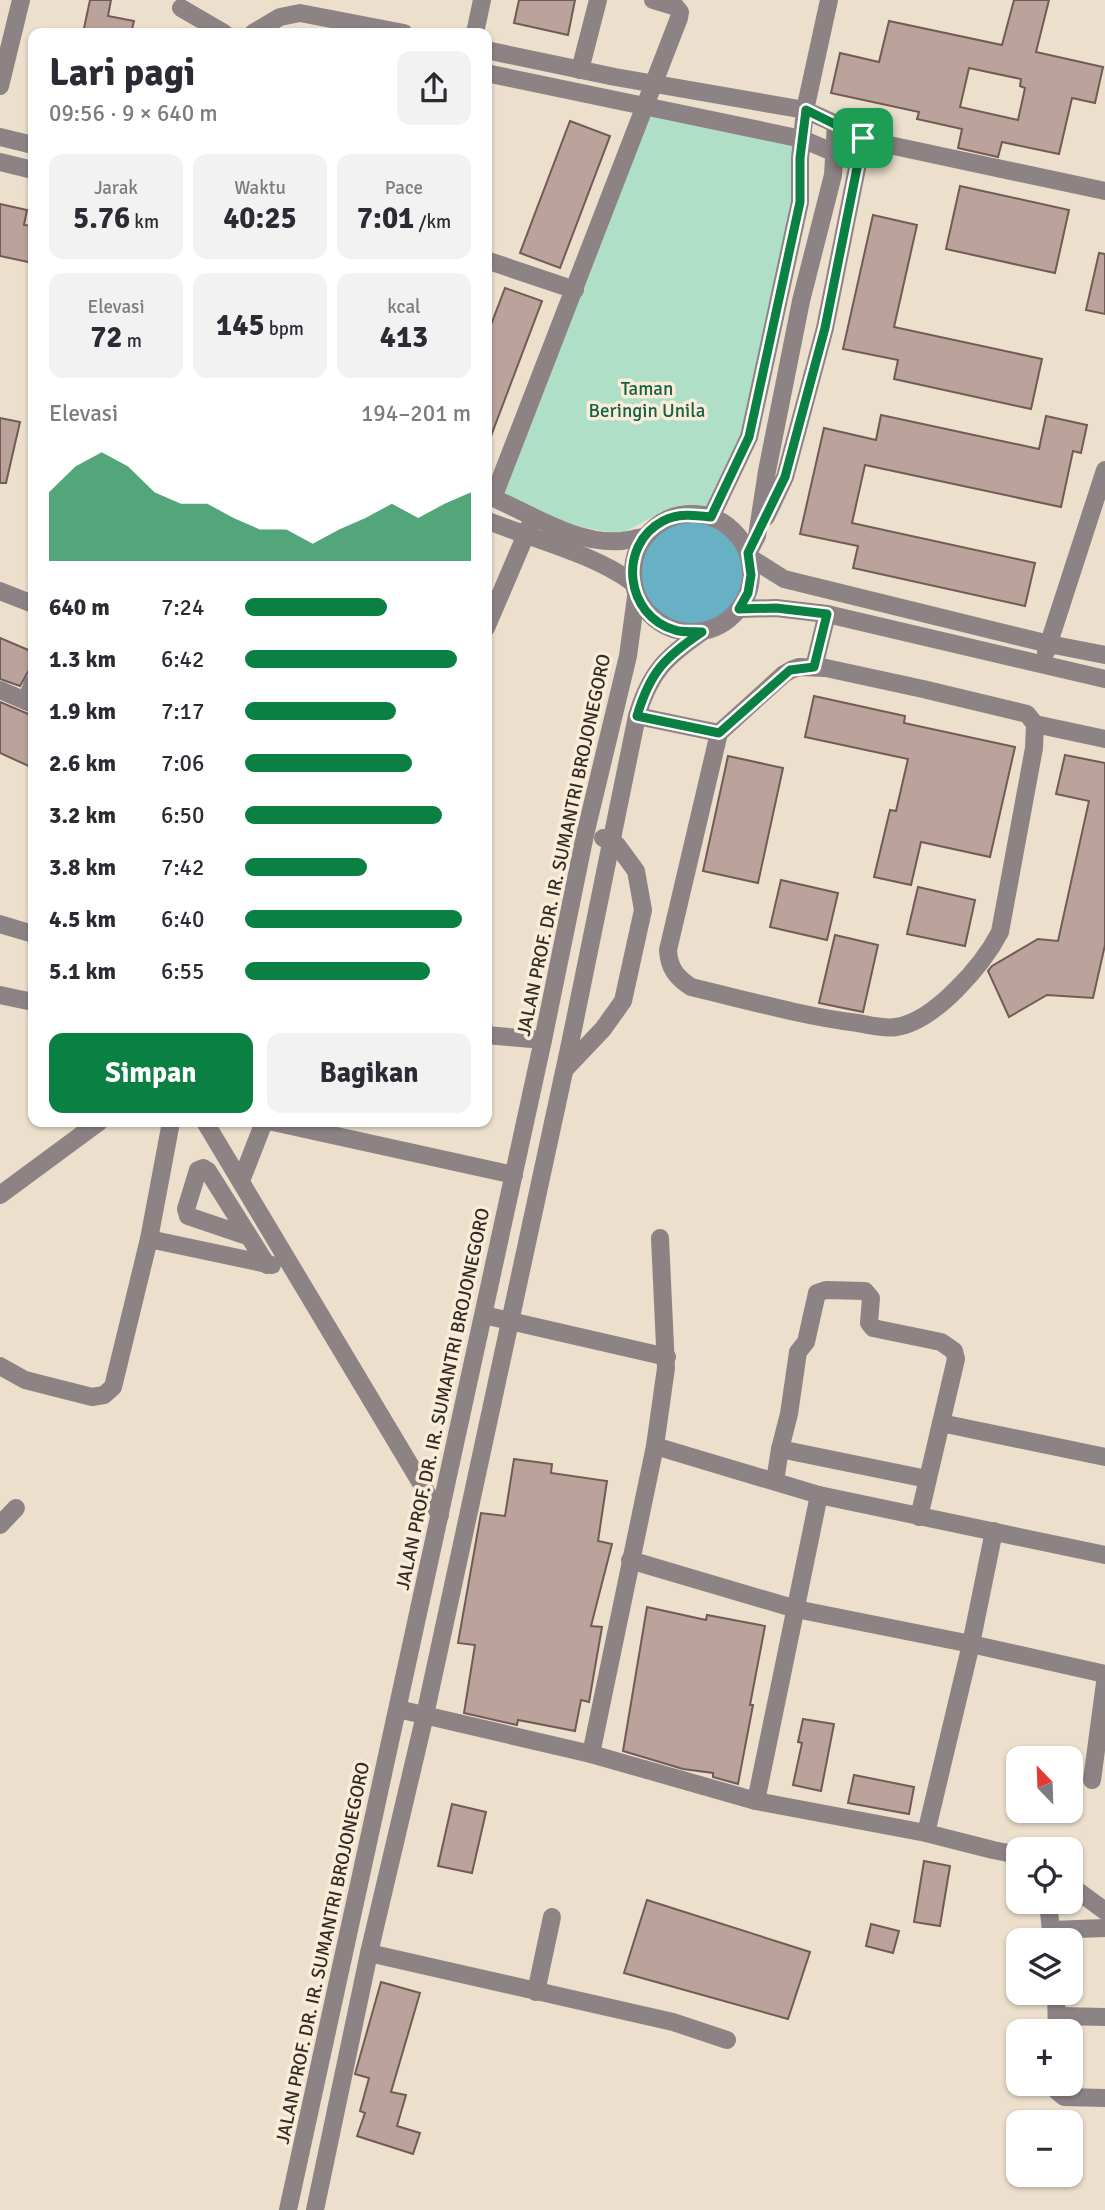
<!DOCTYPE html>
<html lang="id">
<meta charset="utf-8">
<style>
:root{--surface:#fff;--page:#f2f2f3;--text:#2b2b33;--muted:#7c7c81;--accent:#0b8043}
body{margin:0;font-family:Signika,sans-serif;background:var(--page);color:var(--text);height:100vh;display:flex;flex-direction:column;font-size:26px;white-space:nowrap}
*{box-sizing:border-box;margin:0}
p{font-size:23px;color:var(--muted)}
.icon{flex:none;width:38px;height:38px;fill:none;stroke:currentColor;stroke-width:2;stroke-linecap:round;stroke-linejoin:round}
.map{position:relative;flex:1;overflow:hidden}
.sheet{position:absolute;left:28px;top:28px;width:464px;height:1099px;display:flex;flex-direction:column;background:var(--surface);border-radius:14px;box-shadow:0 2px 5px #0004}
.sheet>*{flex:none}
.needle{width:46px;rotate:337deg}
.tools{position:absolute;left:1006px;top:1746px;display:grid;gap:14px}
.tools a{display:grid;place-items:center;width:77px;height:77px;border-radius:14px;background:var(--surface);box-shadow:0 2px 5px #0004;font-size:35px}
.pin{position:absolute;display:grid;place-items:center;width:60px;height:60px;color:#fff;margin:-30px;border-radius:14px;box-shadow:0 4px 10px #0006}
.round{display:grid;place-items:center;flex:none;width:74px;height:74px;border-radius:14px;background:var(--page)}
.overview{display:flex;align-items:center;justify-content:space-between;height:119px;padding:0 21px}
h1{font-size:38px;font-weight:800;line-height:52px}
.stats{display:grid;grid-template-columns:repeat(3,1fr);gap:10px;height:119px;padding:7px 21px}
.stats div{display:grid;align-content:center;border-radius:14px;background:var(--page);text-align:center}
.stats b{font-size:30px;font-weight:800}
.stats small{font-size:19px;font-weight:400}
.stats p{font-size:19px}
.chart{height:196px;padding:14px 21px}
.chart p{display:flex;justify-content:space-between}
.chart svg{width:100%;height:126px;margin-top:7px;fill:var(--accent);opacity:.7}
.cta{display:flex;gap:14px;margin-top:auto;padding:14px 21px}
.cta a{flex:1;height:80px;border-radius:14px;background:var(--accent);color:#fff;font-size:28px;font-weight:800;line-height:80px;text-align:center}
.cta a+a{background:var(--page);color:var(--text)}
ul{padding:0 21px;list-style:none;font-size:23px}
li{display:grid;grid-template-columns:112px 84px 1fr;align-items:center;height:52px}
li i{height:18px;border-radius:9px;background:var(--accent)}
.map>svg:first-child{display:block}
.green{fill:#b0dfc7}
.water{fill:#68b0c4}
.building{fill:#bba39c;stroke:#705b55;stroke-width:2;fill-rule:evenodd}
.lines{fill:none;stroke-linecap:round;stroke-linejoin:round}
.minor{stroke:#8d8384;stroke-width:18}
.route-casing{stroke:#fff;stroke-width:14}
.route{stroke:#0b8043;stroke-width:9}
.labels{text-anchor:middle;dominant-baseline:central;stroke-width:7;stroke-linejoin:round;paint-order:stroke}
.park-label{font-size:19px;fill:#186244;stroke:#f9ecd9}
.street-label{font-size:19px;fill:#312c24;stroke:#f9ecd9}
</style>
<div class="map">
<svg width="1105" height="2210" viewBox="0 0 1105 2210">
<rect width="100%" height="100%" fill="#ecdfcc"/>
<!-- green -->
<path class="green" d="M645,111L790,139L800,159L748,435L712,509L688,507L661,512L621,534L553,522L499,495Z"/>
<!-- water -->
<circle class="water" cx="693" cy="572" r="53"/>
<!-- building -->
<g class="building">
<path d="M90,0H111L108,16L134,21L131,33H83Z"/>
<path d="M519,0H575L568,35L514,23Z"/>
<path d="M1014,0H1049L1036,52L1103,67L1095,103L1072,98L1059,154L1002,142L998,157L958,148L962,129L917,119L919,112L831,93L840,53L879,62L889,21L1002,45ZM969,68L1021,79L1020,86L1025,88L1018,120L960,107Z"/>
<path d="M570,121L610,136L560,268L520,253Z"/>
<path d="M960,186L1069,210L1055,273L946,249Z"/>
<path d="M0,204L27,210L24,225L33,226V263L0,256Z"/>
<path d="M873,215L917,225L894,327L1042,359L1031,409L894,379L898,360L843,349Z"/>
<path d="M1099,253L1105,254V314L1086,310Z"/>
<path d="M505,288L542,301L488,444L486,338Z"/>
<path d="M881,415L1039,449L1046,416L1087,425L1081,453L1073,451L1061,507L865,465L852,523L1035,563L1025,606L853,568L858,546L800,534L824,428L876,440Z"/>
<path d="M0,418L20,422L6,483H0Z"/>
<path d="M0,638L33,652V663L20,686L0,679Z"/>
<path d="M814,696L905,716L904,723L1015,747L990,857L921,842L911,885L874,877L890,810L896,811L908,759L805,737Z"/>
<path d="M0,702L33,716V768L0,753Z"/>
<path d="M1065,755L1105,763V945L1093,998L1047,995L1009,1017L988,971L992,966L1038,939L1058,941L1089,801L1056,794Z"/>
<path d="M728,756L783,768L758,883L703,871Z"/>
<path d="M781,880L838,893L827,940L770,927Z"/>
<path d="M918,887L975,900L965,946L907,934Z"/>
<path d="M835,935L878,945L863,1012L819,1003Z"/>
<path d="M514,1459L552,1464L551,1473L607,1481L598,1541L612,1544L591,1626L602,1627L589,1702L581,1700L575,1731L518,1720L517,1725L464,1713L475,1645L458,1643L481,1513L505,1516Z"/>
<path d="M647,1607L706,1620L707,1615L765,1626L750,1705H753L738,1784L713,1777V1773L683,1769L623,1751Z"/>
<path d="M803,1719L834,1724L821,1791L793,1785L802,1743L798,1742Z"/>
<path d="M854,1775L914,1787L909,1814L848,1803Z"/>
<path d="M452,1804L486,1812L472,1873L438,1866Z"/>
<path d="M924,1861L950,1866L940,1926L914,1922Z"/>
<path d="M647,1900L810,1952L788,2019L624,1973Z"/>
<path d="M871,1924L899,1931L893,1953L866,1946Z"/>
<path d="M381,1982L420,1993L391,2092L406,2095L397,2126L420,2133L413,2154L357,2136L365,2113L360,2111L369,2078L355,2074Z"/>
</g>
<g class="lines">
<!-- minor -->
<g class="minor">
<path d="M181,8L224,33"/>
<path d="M253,33L280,17L300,13L404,33"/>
<path d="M475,33L482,0"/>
<path d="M486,50L615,77L805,110L836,124L833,175L801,301L767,471L757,536L748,553"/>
<path d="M580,70L598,0"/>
<path d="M486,73L802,139L835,153"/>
<path d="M0,86L21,0"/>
<path d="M836,124L863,138L880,143L1105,191"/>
<path d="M0,137L33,145"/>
<path d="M0,162L33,170"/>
<path d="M486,260L575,290"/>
<path d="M486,495C529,512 574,545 622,541C629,540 637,538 644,537"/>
<path d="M493,498L679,18L680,12L676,7L653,0"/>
<circle cx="692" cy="573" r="59"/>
<path d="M711,517L749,437L800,202V158L805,110L829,0"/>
<path d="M766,517L785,477L825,328L863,138"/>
<path d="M486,520C532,539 595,554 633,583"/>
<path d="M749,557L784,579L1049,644L1105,655"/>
<path d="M0,591L33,604"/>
<path d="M739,609L776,608L827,614L1105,679"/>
<path d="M486,628L530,525"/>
<path d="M1046,652L1105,470"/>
<path d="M799,667L826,668L923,689L1027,714L1035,724L1034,748L1000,932C983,965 934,1022 896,1027C884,1029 870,1025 858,1023C802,1016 746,1000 691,987C676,977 669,968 668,950L719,733L784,674L791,670Z"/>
<path d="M814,667L827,614"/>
<path d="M0,690L33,704"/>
<path d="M26,701L33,683"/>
<path d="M637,716L719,733"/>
<path d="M1035,724L1105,739"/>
<path d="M0,924L33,934"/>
<path d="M0,995L33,1002"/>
<path d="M486,1035L543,1040"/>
<path d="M566,1068L603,1029L623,1001L643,910L636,871L617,845L610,840L603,838"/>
<path d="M205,1122L440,1515"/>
<path d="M273,1122L514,1175"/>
<path d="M241,1181L264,1122"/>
<path d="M0,1195L99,1122"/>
<path d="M247,1236L188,1216L186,1209L198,1170L203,1168L208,1171L267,1265"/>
<path d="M149,1239L272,1265"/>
<path d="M484,1315L667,1357"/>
<path d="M0,1366L25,1380L92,1397L104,1395L113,1387L149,1239L171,1122"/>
<path d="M941,1423L1105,1457"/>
<path d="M655,1446L819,1495L1105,1555"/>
<path d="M780,1449L927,1479"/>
<path d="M775,1481L780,1449L789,1414L798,1352L806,1342L817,1293L826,1290L865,1291L871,1298L869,1323L873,1328L941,1342L954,1351L956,1359L919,1517"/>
<path d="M0,1525L16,1508"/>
<path d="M630,1560L796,1609L971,1644L1105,1674"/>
<path d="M398,1709L591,1754L756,1801L926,1833L993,1850L1018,1855"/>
<path d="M591,1754L655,1446L666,1368L660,1238"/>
<path d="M1092,1780L1105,1683"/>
<path d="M756,1801L819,1495"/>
<path d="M926,1833L971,1644L994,1531"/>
<path d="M1071,1886L1105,1911"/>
<path d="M1048,1902L1052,1941"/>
<path d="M1051,1930L1105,1928"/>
<path d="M369,1953L673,2022L727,2040"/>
<path d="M536,1992L552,1917"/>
<path d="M1056,1993L1057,2032"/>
<path d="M1058,2016L1105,2017"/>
<path d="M1055,2084L1057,2091L1064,2097L1105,2098"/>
<path d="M288,2210L543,1040L585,835L628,656L636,597"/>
<path d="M315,2210L369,1953L425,1715L570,1044L637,716C650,672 666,657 702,632"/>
</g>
</g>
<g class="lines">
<!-- route casing -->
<g class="route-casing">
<path id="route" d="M806,110L863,138L825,328L785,477L748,553L751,575L748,593L739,609L776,608L827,614L814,667L790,670L719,733L637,716C650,672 665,657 702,632C694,631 683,633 675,630C625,616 617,545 663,521C678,513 694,515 711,517L749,437L800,202V158Z"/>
</g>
<!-- route -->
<use href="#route" class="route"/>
</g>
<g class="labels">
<!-- park labels -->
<g class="park-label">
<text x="647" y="389">Taman<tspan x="647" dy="22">Beringin Unila</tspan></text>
</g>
<!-- street labels -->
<g class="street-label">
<text transform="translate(564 845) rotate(-78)">JALAN PROF. DR. IR. SUMANTRI BROJONEGORO</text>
<text transform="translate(443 1399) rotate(-78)">JALAN PROF. DR. IR. SUMANTRI BROJONEGORO</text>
<text transform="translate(323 1953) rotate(-78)">JALAN PROF. DR. IR. SUMANTRI BROJONEGORO</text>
</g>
</g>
</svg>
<div class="tools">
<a><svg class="needle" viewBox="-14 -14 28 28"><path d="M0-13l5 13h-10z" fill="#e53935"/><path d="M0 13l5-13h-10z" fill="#7c7c81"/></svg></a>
<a><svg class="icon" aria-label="locate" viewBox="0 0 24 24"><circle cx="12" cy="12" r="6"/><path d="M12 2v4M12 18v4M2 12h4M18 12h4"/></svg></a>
<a><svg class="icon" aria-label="layers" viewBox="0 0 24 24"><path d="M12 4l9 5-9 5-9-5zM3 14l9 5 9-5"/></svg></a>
<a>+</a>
<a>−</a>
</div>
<div class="pin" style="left:863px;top:138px;background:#1e9e55"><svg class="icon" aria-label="arrive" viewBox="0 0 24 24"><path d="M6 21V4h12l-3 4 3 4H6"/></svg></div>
<section class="sheet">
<div class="overview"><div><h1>Lari pagi</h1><p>09:56 · 9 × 640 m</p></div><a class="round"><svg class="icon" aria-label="share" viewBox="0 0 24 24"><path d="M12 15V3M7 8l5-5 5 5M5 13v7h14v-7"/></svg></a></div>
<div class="stats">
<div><p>Jarak</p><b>5.76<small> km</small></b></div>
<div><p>Waktu</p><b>40:25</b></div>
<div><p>Pace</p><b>7:01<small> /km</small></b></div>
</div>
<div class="stats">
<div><p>Elevasi</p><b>72<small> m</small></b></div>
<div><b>145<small> bpm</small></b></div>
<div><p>kcal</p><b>413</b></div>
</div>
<div class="chart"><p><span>Elevasi</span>194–201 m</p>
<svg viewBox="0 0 160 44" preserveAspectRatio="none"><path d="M0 44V20L10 11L20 6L30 11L40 20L50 24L60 24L70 29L80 33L90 33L100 38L110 33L120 29L130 24L140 29L150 24L160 20V44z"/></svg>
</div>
<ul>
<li><b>640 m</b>7:24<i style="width:63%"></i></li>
<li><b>1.3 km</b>6:42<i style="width:94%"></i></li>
<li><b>1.9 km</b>7:17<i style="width:67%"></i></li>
<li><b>2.6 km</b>7:06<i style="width:74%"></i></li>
<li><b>3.2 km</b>6:50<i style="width:87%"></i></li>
<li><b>3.8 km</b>7:42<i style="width:54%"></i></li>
<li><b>4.5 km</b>6:40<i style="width:96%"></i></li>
<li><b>5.1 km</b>6:55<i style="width:82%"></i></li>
</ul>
<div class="cta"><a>Simpan</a><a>Bagikan</a></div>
</section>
</div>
